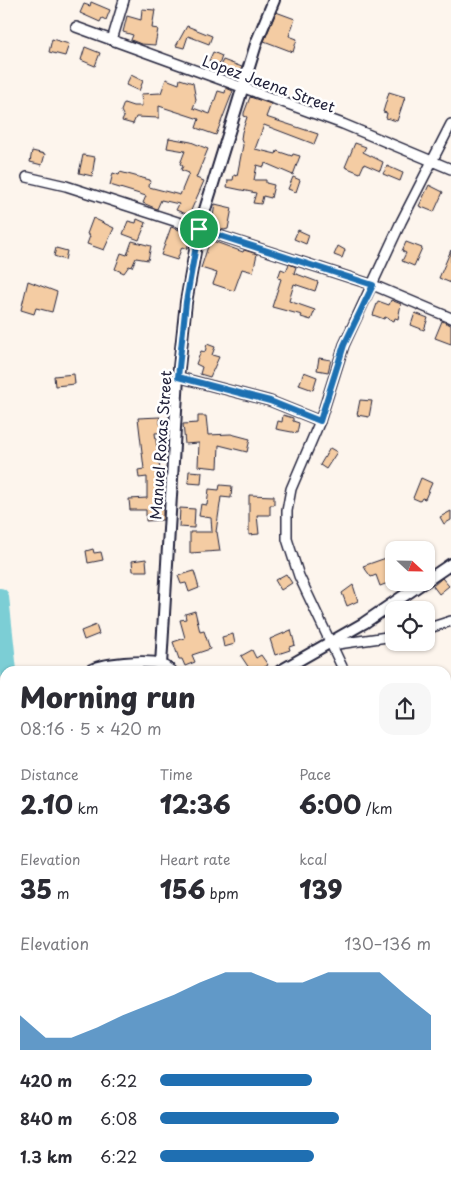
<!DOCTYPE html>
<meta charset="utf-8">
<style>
:root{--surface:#fff;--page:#f7f7f7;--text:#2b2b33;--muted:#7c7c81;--accent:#1f6fb2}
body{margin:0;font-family:"Playpen Sans",sans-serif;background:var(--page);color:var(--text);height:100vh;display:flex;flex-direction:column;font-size:19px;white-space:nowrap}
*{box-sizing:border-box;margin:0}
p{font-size:16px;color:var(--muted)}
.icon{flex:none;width:28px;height:28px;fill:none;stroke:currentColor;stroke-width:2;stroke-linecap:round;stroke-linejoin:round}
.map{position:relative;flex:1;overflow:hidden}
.panel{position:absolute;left:0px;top:666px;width:451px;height:519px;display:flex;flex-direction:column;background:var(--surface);border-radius:15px 15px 0 0;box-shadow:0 1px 4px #0004}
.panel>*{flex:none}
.needle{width:32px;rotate:112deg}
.fabs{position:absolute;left:385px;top:541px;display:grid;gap:10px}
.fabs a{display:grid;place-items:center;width:50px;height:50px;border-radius:10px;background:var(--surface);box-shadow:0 1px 4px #0004;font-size:25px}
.pin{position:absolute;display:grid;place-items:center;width:42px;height:42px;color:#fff;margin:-21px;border:2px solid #fff;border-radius:50%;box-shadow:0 1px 5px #0007}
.round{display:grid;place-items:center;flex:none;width:52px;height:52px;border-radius:15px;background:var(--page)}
.overview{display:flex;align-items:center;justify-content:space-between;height:85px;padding:0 20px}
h1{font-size:28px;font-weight:800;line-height:38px}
.stats{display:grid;grid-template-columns:repeat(3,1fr);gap:8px;height:85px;padding:5px 20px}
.stats div{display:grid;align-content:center}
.stats b{font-size:25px;font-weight:800}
.stats small{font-size:14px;font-weight:400}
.stats p{font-size:14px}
.chart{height:140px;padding:10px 20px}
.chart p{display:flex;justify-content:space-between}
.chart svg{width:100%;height:90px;margin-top:5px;fill:var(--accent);opacity:.7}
ul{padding:0 20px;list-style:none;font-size:16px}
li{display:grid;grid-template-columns:80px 60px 1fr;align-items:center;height:38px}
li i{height:12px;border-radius:6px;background:var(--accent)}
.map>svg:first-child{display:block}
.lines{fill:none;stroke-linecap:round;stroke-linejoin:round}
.canal{stroke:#7cced5;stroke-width:10}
.river{stroke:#7cced5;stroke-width:18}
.building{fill:#f4cca3;stroke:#22223b}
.minor-casing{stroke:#22223b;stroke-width:12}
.tertiary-casing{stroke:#22223b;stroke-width:14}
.minor{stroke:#fff;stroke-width:9}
.tertiary{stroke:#fff;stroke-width:10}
.route-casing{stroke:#fff;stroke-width:10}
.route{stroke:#1f6fb2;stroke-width:6}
.labels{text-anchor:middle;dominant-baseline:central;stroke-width:5;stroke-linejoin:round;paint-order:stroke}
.street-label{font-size:15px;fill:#22223b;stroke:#fff}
</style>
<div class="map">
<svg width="451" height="1184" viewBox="0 0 451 1184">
<rect width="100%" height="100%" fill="#fdf5ed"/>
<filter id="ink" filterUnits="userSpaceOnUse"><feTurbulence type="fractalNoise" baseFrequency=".02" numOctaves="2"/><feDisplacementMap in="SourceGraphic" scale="10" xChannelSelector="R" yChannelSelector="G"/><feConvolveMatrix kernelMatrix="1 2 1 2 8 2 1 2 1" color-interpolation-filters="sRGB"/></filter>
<g filter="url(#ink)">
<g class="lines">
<!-- canal -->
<path class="canal" d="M446,896L451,904"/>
<!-- river -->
<g class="river">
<path d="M0,597L8,671"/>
<path d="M366,1180L367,1184"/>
</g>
</g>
<!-- building -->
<g class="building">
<path d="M91,2L110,10L106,20L102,18L100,22L80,13L84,4L90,6Z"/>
<path d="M142,9L155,10L152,28L158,29L155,45L141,44L131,40L133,35L123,32L127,16L141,20Z"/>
<path d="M276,12L295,19L289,36L297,39L293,52L264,41Z"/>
<path d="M187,26L212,36L209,44L188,36L184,48L176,46Z"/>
<path d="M52,39L69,44L65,56L49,52Z"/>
<path d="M85,47L100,53L95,66L81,60Z"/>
<path d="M213,52L222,56L219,65L209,61Z"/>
<path d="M223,60L242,67L238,79L218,70Z"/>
<path d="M131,75L143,81L139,91L126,85Z"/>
<path d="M166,79L179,84L180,79L193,83L196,100L193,108L210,114L218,91L225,93L226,88L233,91L216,135L196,128L199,119L159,106V118L136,117L133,124L122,121L124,117L121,111L124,103L133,106H142L141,94L161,93Z"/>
<path d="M389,92L405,97L397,121L386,118L387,113L383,112Z"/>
<path d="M250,97L271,104L266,117L318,134L314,144L264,125L255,149L276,154L277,151L292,156L293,154L300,156L293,175L265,163L264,167L257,165L254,180H266V183L274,185L271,198L263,196L261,204L253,203L256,193L227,187L228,180H233L234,175L237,176L243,145L241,139L242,132L247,117L244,116V113Z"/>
<path d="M169,138L191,142L208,149L196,178L204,181L189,215L176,210L179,204L161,200L157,209L143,203L146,196L110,185L113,173L119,175L120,172L150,180L149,187L180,195L189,173L181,170L183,166L180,164L185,151L167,148Z"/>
<path d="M355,143L366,147L363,152L383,162L380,171L364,164L360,173L345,167Z"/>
<path d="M32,151L45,154L42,165L30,162Z"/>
<path d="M83,155L95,157L92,176L79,173Z"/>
<path d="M387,166L403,173L400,181L383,174Z"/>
<path d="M293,177L300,180L296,192L288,189Z"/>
<path d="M429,185L443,192L434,212L419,206Z"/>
<path d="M215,204L232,208L228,229L224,230L216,228L217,223L212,222Z"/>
<path d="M93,218L114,228L104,250L87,244L90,236L87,234Z"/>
<path d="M137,219L146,223L139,240L123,234L128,221L136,223Z"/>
<path d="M171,227L191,234L187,249L182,247L177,260L161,255Z"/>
<path d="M298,230L309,235L306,244L294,239Z"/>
<path d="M210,240L243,252L244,250L257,254L253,272L242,269L234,291L213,284L217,273L201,268Z"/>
<path d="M132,241L151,246L148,260L136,258L132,267L129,266L124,273L115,269L121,253L127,255Z"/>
<path d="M406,242L422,248L414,266L402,261L406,253L402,251Z"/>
<path d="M338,246L345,250L342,258L334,255Z"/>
<path d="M56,248L67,251L65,260L54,256Z"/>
<path d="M451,250V283L439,278Z"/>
<path d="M289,264L296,267L294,273L318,282L315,291L294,284L289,301L315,310L311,320L301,317L302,315L272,307L281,279L278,278L281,269L286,271Z"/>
<path d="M28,281L57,292L52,312L36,308L34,314L21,310Z"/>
<path d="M391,300L401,304L398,319L395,318L394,321L385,317L384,319L373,315L378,301L389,305Z"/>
<path d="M415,313L428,318L424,330L411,325Z"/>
<path d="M442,321L451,325V344L435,338Z"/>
<path d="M207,344L215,347L212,355L219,357L210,377L200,374L202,367L196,364L201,351L205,352Z"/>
<path d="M319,358L331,360L328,372L317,370Z"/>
<path d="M304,372L317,377L313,390L299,385Z"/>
<path d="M74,374L75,384L55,386L54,376Z"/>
<path d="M360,400L372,401L369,417L357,415Z"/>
<path d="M283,415L293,418V421L299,423L297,433L276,429L278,421L282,422Z"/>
<path d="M198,416H206L208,435L231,434L250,439L247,452L219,445L218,468L198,466L199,443L185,444L183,424L198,423Z"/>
<path d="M160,417V424H168V432L155,433L160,470L156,471L158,500H163V520L146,521V510H130L129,499L147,498V477L139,478L138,470L144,469L138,418Z"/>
<path d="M330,448L337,452L326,469L320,465Z"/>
<path d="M189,471L202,472L201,484L188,483Z"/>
<path d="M421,478L432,483L425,499L422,498L420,501L413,498Z"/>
<path d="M220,485L232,486L231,498L221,497L216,532H217L220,551L190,553V532H212L211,518L199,516L201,504L207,505L209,489L219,490Z"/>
<path d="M249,495L274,496V505H270V515H257L259,534L249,535Z"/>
<path d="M180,508L195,509L194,528L179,527Z"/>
<path d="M451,511V520L444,524L440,517Z"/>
<path d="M93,549L94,553L101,552L103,560L88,563L86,551Z"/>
<path d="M386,558L392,577L387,579L388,583L380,586L376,575L371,577L363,566Z"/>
<path d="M146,559L147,571H133L132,561Z"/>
<path d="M194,571L199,588L189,592L186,583L181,584L178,576Z"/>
<path d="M286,574L292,583L281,590L275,580Z"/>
<path d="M442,578L449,586L439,594L433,586Z"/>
<path d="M353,585L358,601L347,606L342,593Z"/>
<path d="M195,611L200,632L204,631L210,649L192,655L195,662L185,666L182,659H179L173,642L185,638L180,620L186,619L185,614Z"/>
<path d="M96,625L99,634L84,640L81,631Z"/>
<path d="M291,630L295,645L289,647L290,650L275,655L270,639Z"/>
<path d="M233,634L235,644L224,647L222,637Z"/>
<path d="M252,650L256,658L261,655L268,665L258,671H251L241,656Z"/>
</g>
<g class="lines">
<!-- minor casing -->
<g class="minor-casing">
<g id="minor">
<path d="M76,27L343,124L451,169"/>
<path d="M112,40L124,0"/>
<path d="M27,177L66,186L373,285L451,318"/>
<path d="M178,377L270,401L320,421"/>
<path d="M426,629L451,621"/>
<path d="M331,645L394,636"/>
<path d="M344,671L299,576L287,539V511L291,489L320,421L344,345L401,222L451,124"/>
<path d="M446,863L451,868"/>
<path d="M446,922L451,930"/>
</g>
</g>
<!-- tertiary casing -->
<g class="tertiary-casing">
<g id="tertiary">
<path d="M426,581L451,564"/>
<path d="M161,665L178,377L186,302L199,229L257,41L274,0"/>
<path d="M90,671C101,663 147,660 161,664C164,666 168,669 171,671"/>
<path d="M280,671L364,623L424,582"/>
<path d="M0,730L5,729"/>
</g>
</g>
<!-- minor -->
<use href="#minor" class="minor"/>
<!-- tertiary -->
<use href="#tertiary" class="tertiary"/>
</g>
</g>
<g class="lines" filter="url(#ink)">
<!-- route casing -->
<g class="route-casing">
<path id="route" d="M199,229L373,285L344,345L320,421L270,401L178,377L186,302Z"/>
</g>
<!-- route -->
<use href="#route" class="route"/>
</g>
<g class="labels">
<!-- street labels -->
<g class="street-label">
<text transform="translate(269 83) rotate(20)">Lopez Jaena Street</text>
<text transform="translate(160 445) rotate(-86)">Manuel Roxas Street</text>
</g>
</g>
</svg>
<div class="fabs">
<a><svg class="needle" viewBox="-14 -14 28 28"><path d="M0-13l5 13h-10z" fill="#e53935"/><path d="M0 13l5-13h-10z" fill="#7c7c81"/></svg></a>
<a><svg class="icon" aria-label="locate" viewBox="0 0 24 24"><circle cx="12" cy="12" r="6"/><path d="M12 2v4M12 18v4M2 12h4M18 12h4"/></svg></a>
</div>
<div class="pin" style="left:199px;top:229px;background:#1e9e55"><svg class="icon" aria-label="arrive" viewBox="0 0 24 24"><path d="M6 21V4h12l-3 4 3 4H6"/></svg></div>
<section class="panel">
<div class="overview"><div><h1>Morning run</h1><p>08:16 · 5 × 420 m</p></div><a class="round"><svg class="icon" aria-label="share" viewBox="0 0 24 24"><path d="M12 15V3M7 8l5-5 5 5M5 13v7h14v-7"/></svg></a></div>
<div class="stats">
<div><p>Distance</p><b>2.10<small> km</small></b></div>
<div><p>Time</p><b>12:36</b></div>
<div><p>Pace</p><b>6:00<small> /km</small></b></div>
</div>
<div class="stats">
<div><p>Elevation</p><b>35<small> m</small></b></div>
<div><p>Heart rate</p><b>156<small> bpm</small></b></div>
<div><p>kcal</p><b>139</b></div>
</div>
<div class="chart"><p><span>Elevation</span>130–136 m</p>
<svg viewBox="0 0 160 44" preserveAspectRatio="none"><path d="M0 44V27L10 38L20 38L30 33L40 27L50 22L60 17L70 11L80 6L90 6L100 11L110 11L120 6L130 6L140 6L150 17L160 27V44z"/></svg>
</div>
<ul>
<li><b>420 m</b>6:22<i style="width:56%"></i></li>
<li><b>840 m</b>6:08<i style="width:66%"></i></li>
<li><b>1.3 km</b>6:22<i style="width:57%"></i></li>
</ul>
</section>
</div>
